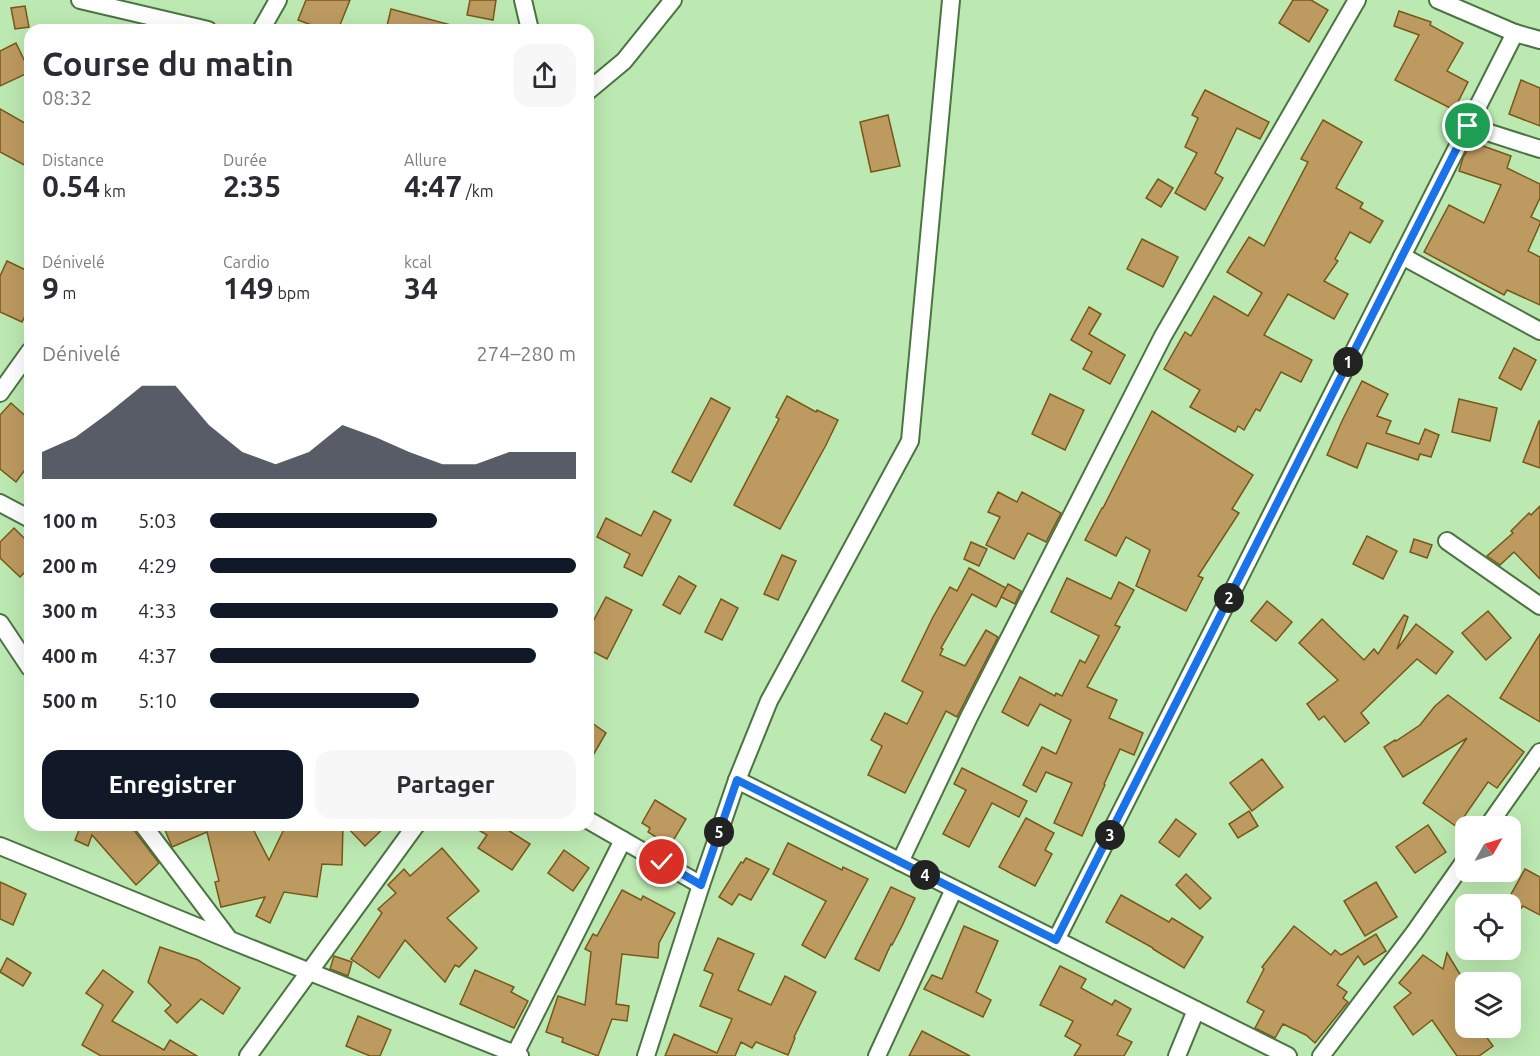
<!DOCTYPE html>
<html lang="fr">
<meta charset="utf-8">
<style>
:root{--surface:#fff;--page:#f7f7f7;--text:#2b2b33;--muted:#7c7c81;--accent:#111827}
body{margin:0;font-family:Ubuntu,sans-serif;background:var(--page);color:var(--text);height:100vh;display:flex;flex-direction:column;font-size:22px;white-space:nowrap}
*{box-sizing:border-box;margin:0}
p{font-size:20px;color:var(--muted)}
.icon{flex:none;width:33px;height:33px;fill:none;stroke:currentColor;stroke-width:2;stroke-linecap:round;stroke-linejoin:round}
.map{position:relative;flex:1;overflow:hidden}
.drawer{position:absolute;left:24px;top:24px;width:570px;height:807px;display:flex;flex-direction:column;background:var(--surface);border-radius:18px;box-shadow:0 6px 24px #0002}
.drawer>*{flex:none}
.needle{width:39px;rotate:51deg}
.tools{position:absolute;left:1455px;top:816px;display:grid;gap:12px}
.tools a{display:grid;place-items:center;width:66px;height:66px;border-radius:12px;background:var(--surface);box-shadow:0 6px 24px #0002;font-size:30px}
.pin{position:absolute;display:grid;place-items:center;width:51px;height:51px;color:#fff;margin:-26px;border:3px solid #fff;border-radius:50%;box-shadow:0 2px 6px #0007}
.km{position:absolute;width:30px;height:30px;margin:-15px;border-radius:50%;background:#222;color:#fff;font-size:16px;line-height:30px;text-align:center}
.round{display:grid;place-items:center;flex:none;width:63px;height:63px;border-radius:18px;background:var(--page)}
.summary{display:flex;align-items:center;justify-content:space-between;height:102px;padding:0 18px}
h1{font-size:33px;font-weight:600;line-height:45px}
.metrics{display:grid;grid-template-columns:repeat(3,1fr);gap:9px;height:102px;padding:6px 18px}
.metrics div{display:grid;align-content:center}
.metrics b{font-size:30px;font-weight:600}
.metrics small{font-size:16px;font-weight:400}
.metrics p{font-size:16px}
.chart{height:168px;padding:12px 18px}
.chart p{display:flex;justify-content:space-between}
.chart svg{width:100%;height:108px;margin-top:6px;fill:var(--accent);opacity:.7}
.primary-button{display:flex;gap:12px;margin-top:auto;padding:12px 18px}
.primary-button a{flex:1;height:69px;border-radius:18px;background:var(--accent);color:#fff;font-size:24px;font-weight:600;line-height:69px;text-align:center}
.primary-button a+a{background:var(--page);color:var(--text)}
ul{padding:0 18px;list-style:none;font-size:20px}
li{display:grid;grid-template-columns:96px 72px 1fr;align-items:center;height:45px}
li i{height:15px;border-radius:8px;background:var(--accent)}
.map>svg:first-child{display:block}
.building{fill:#bd9a5f;stroke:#785819;stroke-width:1.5}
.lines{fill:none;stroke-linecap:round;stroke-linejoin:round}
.street-casing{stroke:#4c7443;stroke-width:20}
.street{stroke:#fff;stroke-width:16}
.route-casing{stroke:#fff;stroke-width:12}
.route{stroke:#1a73e8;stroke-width:8}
</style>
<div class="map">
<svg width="1540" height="1056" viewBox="0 0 1540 1056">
<rect width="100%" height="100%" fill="#bce9b1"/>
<!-- building -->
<g class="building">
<path d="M306,0H350L338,30H325L298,20Z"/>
<path d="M470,0H496L493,20L467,15Z"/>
<path d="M1293,0H1311L1328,10L1309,42L1279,23Z"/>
<path d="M25,6L29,27L15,29L11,8Z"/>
<path d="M391,9L451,25L450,30H386Z"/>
<path d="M1399,11L1431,22L1430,25L1463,43L1447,71L1468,82L1454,110L1395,80L1419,35L1394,26Z"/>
<path d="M16,43L30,72L0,86V51Z"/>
<path d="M1521,80L1540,88V126L1509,114Z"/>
<path d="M1205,90L1269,122L1260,139L1237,128L1215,173L1223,178L1205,210L1175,193L1197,153L1185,147L1198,118L1192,115Z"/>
<path d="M0,109L30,126V168L0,152Z"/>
<path d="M888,115L900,166L871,172L860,122Z"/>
<path d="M1323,120L1362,142L1336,188L1363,203L1360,208L1383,221L1370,243L1350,232L1335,259L1338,261L1324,281L1348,294L1334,319L1288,294L1264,335L1312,360L1301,382L1281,372L1260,411L1256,409L1244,430L1238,426L1235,432L1190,407L1200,390L1164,369L1185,332L1191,336L1214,296L1248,316L1262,293L1227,272L1249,237L1264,246L1308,162L1301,159Z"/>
<path d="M1472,142L1511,156L1507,168L1540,184V198L1531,217L1540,221V224L1528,251L1540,257V305L1507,290L1504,295L1424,252L1449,205L1484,223L1501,185L1459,171L1463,158Z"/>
<path d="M1158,179L1173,188L1161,207L1146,198Z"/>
<path d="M1142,239L1178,257L1163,287L1127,269Z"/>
<path d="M7,261L30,272V306L22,322L0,312V276Z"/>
<path d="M1089,307L1101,314L1089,334L1125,355L1110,384L1083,369L1092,352L1071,340Z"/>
<path d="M1514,348L1536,360L1521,390L1499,378Z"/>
<path d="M1362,381L1388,394L1377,416L1391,421L1386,433L1419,444L1425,429L1439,435L1431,457L1420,454L1418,460L1367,443L1357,468L1327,455L1342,421Z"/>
<path d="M1050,394L1084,410L1065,450L1032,434Z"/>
<path d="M787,396L816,412L817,410L838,420L826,445L780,529L734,505L779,419L776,417Z"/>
<path d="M711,398L730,408L691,482L672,472Z"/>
<path d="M1459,399L1497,408L1490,441L1452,432Z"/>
<path d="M11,403L30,420V463L16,482L0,469V415Z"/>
<path d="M1152,411L1253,475L1232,509L1239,513L1198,576L1203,578L1186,611L1136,586L1150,550L1126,537L1116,556L1085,540L1102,508H1103Z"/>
<path d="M1539,421H1540V468L1523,462Z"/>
<path d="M998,492L1017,502L1022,492L1061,513L1046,542L1028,533L1014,559L986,545L1000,517L988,512Z"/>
<path d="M1540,506V579L1514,552L1500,565L1487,556L1513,533L1511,531L1529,513L1531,515Z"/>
<path d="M654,511L671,520L642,576L624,567L630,554L597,537L606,518L641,536Z"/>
<path d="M14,528L30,544V567L20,577L0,558V542Z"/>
<path d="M1367,536L1397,551L1383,579L1353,564Z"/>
<path d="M1414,539L1432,545L1427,558L1410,552Z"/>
<path d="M971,542L987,549L979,566L964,559Z"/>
<path d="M782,555L796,561L778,600L764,594Z"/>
<path d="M969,568L1006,588L996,607L972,594L941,648L943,649L940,655L965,666L986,630L998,637L957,717L946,711L905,793L868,775L882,746L871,740L885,713L907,724L923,692L902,681L933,617L950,587L957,591Z"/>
<path d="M679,576L696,586L680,614L663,605Z"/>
<path d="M1067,578L1111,599L1119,582L1134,590L1115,625L1120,627L1087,687L1117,700L1109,718L1143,733L1134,755L1120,749L1104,784L1105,785L1082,836L1054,823L1072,783L1046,772L1036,792L1023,785L1042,747L1056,754L1071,720L1040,704L1028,726L1002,712L1020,677L1055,696L1056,693L1062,696L1080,660L1085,663L1099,636L1051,612Z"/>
<path d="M1008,584L1021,591L1015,604L1001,597Z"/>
<path d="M606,597L632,610L607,659L588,649V631Z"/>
<path d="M721,599L738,608L722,640L705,632Z"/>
<path d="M1267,601L1292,622L1276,641L1251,621Z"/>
<path d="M1488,611L1511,638L1486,660L1462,633Z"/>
<path d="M1404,615L1408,617L1397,649L1416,624L1453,652L1436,674L1417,659L1361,713L1369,723L1345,742L1324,716L1319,720L1307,704L1338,680L1299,643L1322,619L1364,660L1374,649L1378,654Z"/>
<path d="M1540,634V722L1500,698Z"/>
<path d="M1448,695L1524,752L1497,788L1488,782L1457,827L1423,803L1467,738L1403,777L1384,747L1395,740L1396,741L1420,725L1435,706Z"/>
<path d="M588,720L606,733L588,764Z"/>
<path d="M1262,759L1283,787L1252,811L1230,783Z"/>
<path d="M962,768L1027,801L1019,817L992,803L969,847L943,834L966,790L954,784Z"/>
<path d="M655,800L686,819L670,846L648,832L650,828L642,823Z"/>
<path d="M1249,811L1258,826L1238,838L1229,824Z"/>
<path d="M1026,818L1054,833L1045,850L1052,854L1035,886L999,867Z"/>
<path d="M1176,819L1196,834L1179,857L1159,842Z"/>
<path d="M81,825H130L159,863L136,885L92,835L88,846L75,840Z"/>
<path d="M163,825H251L269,860L286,825H343L342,865L322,864L317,897L284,892L270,923L256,916L265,897L221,907L215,882L219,881L207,832L172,847Z"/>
<path d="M345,825H387L365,846Z"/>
<path d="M470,825H500L530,844L512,870L478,848L487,835Z"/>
<path d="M1428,825L1446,852L1415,873L1396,847Z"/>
<path d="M788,843L842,870L843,867L868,879L825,958L802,945L826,901L773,874Z"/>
<path d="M442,848L479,891L447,918L477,948L459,967L455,965L445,982L405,940L379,978L351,959L382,913L378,909L396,893L388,885L404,869L410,876Z"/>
<path d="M564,850L589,868L573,891L548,873Z"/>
<path d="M746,858L769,869L751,900L739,894L732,905L719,897L741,862L743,863Z"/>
<path d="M1525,869L1540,877V915L1523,906L1510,921V896Z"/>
<path d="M1186,874L1211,898L1200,909L1176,885Z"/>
<path d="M0,882L26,894L13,925L0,919Z"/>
<path d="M1376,882L1397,917L1365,936L1344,901Z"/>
<path d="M891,887L915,898L901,928L892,945L891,944L879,971L855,959Z"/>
<path d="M622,890L641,900L643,896L675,913L659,943L658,958L622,954L616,1004L629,1006L627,1021L612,1019L598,1056L562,1042L563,1038L546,1032L558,996L585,1005L591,952L585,949L593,934L597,936Z"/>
<path d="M1121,895L1169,922L1172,918L1203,937L1184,968L1153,949V948L1106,922Z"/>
<path d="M964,926L998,941L976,992L991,1000L983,1017L924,989L932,975L942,979Z"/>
<path d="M1294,926L1331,955L1335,950L1341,955L1376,934L1386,951L1364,965L1358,956L1337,985L1347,992L1343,998L1348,1002L1315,1043L1306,1035L1283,1024L1275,1038L1255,1028L1264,1011L1247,1002L1264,969L1262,967Z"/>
<path d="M718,938L754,954L738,990L771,1005L785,976L816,992L794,1037L795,1038L788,1055L756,1042L752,1048L741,1042L735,1056H665L674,1034L717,1053L732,1019L700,1006L713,974L704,970Z"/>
<path d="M160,947L198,960L240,988L223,1014L201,999L177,1023L165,1011L171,1005L148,982Z"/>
<path d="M1447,953L1466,984V1028H1480L1493,1046L1479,1056H1457L1432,1020L1413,1035L1394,1007L1411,993L1399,983L1423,955L1443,969Z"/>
<path d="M334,956L352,962L348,976L330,969Z"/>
<path d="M7,958L31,973L23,986L0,972Z"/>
<path d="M1060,966L1086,979L1081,988L1112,1005L1115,1000L1131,1009L1117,1035L1132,1042L1124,1056H1074L1081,1045L1065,1036L1073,1021L1040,1005Z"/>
<path d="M103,970L133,992L112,1021L164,1050L170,1040L197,1056H101L82,1045L103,1005L86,993Z"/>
<path d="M475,970L514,987L511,992L528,1001L514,1028L460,1004Z"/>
<path d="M358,1016L391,1030L380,1056H370L346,1046Z"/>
<path d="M922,1031L970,1056H909Z"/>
</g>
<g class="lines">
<!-- street casing -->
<g class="street-casing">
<g id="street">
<path d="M80,0L208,30"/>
<path d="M523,0L530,30"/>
<path d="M1438,0L1515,33L1540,40"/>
<path d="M261,30L278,0"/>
<path d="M588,91L624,61L673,0"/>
<path d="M1468,126L1540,149"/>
<path d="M1402,256L1540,331"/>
<path d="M0,393L30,351"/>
<path d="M0,503L30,519"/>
<path d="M1447,541L1540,606"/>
<path d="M0,623L30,668"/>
<path d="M737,780L1288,1056"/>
<path d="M588,820L701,885"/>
<path d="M143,825L229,939"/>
<path d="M1488,826L1540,752"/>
<path d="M0,846L230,940L520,1056"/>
<path d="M900,862L969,717L1163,336L1357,0"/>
<path d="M1056,940L1515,33"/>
<path d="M248,1056L416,825"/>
<path d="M514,1056L623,840"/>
<path d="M646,1056L701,885L737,780L769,701L910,441L951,0"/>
<path d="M877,1056L954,889"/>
<path d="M1177,1056L1196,1010"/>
<path d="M1321,1056L1414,933L1466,859"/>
</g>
</g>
<!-- street -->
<use href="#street" class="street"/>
</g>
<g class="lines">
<!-- route casing -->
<g class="route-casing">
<path id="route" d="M662,862L701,885L737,780L1056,940L1468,126"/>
</g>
<!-- route -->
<use href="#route" class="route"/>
</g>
</svg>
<div class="tools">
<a><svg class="needle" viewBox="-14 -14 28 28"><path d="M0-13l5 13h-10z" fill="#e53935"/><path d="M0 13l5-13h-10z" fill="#7c7c81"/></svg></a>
<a><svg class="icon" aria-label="locate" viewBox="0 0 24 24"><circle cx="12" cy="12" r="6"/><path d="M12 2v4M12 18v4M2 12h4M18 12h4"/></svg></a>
<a><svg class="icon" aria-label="layers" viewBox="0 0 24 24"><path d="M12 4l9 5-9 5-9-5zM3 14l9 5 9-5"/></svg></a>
</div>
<div class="pin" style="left:1468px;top:126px;background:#1e9e55"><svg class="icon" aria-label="arrive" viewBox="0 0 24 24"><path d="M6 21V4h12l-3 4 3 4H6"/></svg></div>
<div class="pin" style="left:662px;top:862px;background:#d93025"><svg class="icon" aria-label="check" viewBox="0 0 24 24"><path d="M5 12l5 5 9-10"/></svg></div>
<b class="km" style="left:1348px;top:362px">1</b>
<b class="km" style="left:1229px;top:598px">2</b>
<b class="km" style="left:1110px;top:835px">3</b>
<b class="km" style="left:925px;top:875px">4</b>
<b class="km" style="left:719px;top:832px">5</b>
<section class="drawer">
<div class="summary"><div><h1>Course du matin</h1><p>08:32</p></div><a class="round"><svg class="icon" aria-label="share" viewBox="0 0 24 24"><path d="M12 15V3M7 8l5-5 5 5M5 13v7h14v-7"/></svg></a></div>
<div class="metrics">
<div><p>Distance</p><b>0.54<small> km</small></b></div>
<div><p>Durée</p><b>2:35</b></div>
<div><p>Allure</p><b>4:47<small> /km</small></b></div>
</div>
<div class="metrics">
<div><p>Dénivelé</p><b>9<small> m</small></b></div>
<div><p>Cardio</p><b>149<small> bpm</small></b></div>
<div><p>kcal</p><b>34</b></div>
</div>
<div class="chart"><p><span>Dénivelé</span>274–280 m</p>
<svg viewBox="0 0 160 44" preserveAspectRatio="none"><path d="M0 44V33L10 27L20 17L30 6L40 6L50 22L60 33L70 38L80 33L90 22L100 27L110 33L120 38L130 38L140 33L150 33L160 33V44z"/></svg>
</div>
<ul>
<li><b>100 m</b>5:03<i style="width:62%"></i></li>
<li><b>200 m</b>4:29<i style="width:100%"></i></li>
<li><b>300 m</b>4:33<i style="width:95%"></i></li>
<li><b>400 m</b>4:37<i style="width:89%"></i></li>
<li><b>500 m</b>5:10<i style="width:57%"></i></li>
</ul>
<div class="primary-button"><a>Enregistrer</a><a>Partager</a></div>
</section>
</div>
